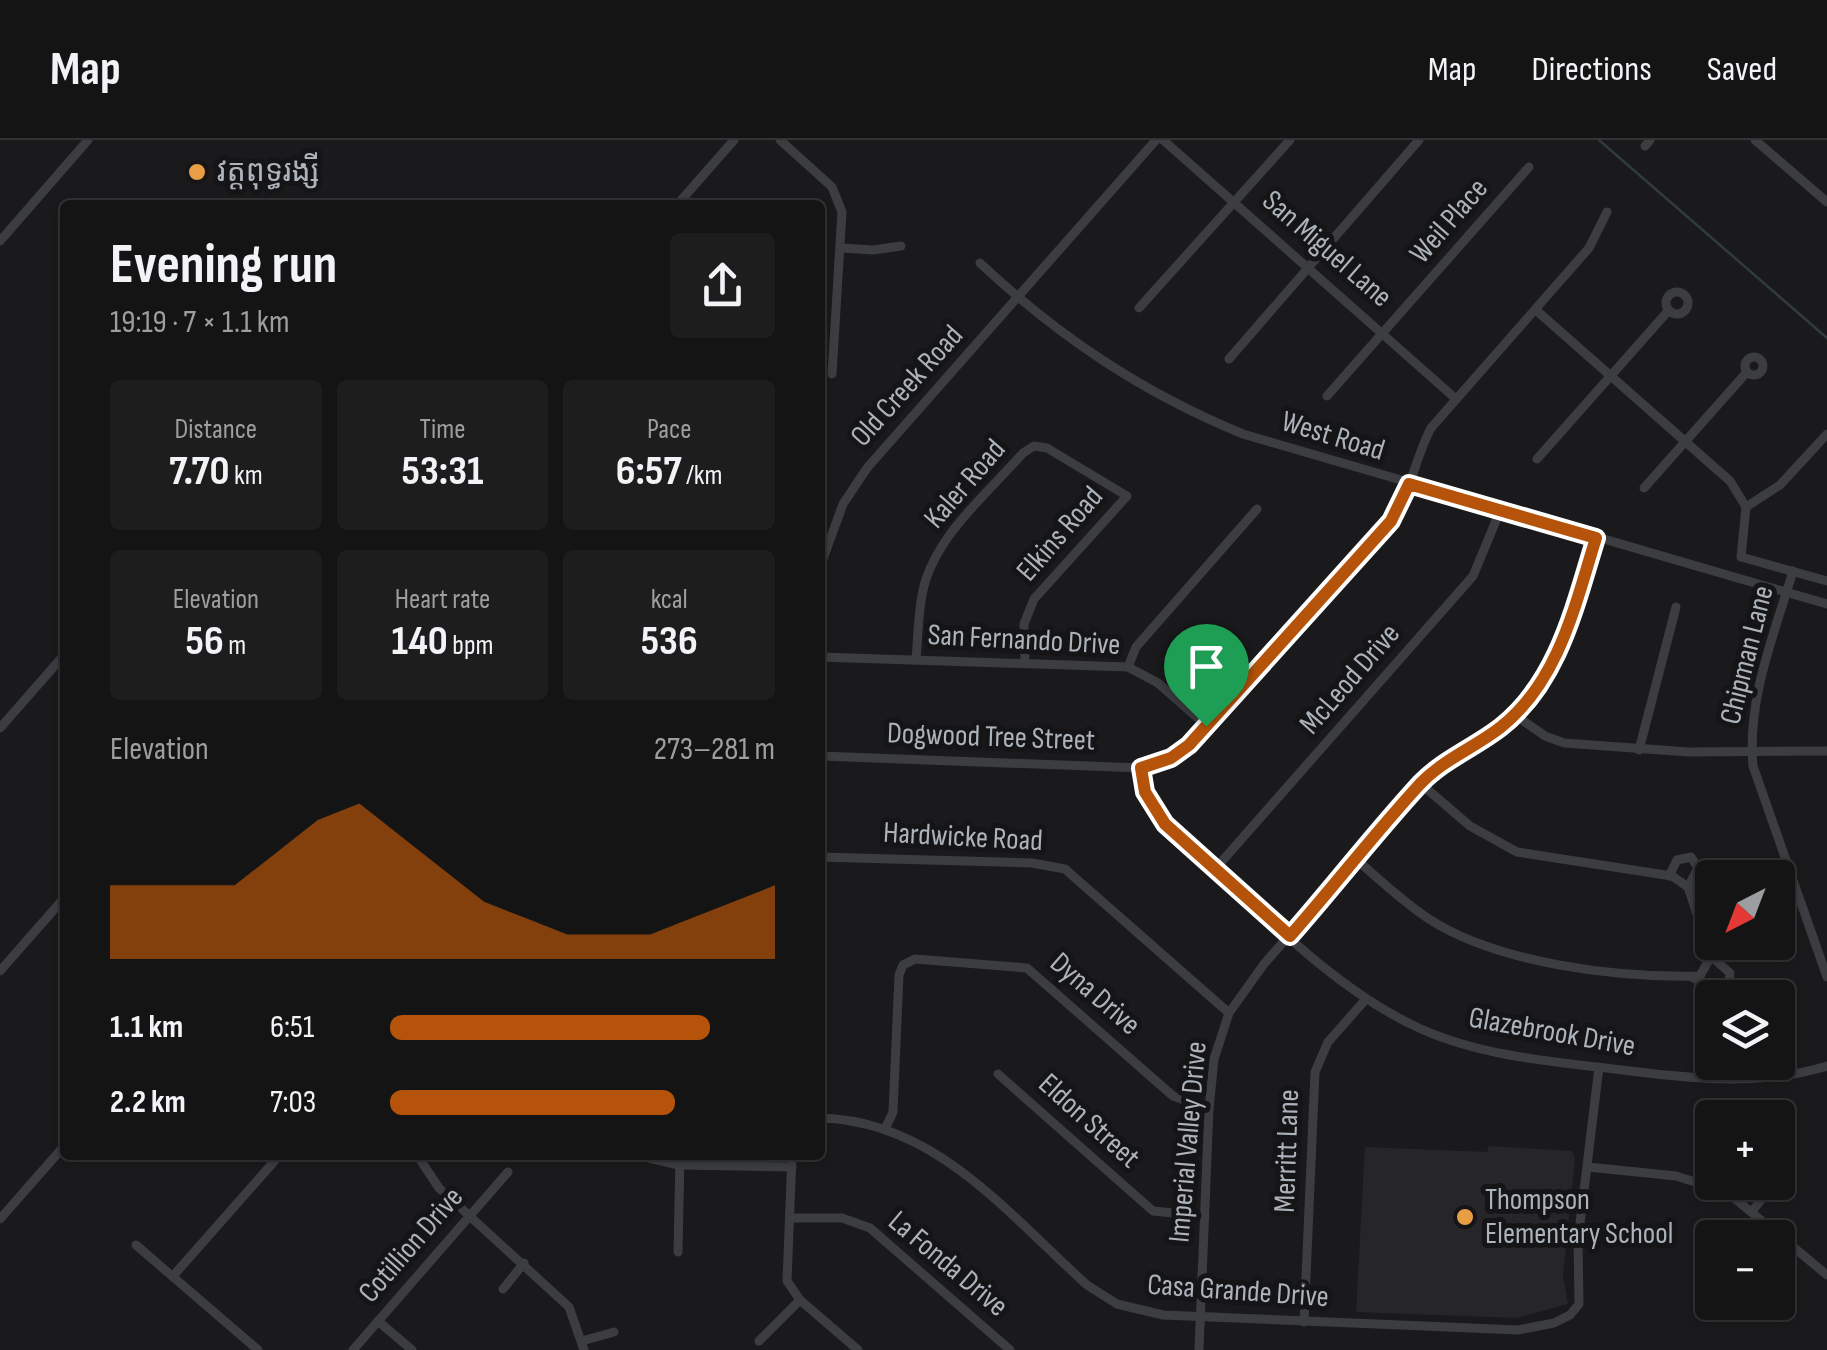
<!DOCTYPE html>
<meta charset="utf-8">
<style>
:root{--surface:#141415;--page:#1d1d1e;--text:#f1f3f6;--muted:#9d9ea0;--line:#333334;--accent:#b45309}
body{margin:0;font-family:"Sofia Sans Condensed","Noto Sans Khmer",sans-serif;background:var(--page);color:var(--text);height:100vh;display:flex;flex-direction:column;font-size:38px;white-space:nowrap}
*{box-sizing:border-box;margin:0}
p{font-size:32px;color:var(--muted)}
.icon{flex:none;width:55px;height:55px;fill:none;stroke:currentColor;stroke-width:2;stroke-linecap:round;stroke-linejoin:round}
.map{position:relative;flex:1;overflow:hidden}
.details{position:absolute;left:60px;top:60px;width:765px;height:960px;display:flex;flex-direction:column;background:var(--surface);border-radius:10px;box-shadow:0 2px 8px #0004,0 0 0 2px var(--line)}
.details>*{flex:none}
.needle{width:65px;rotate:222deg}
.buttons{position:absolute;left:1695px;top:720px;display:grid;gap:20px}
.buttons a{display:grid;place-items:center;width:100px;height:100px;border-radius:10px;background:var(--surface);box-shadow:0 2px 8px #0004,0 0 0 2px var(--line);font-size:50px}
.pin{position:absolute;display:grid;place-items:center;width:85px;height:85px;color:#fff;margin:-102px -42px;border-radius:50% 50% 50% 0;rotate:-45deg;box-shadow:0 0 10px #0007}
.pin .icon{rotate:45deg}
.round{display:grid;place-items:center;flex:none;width:105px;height:105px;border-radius:10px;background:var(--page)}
.overview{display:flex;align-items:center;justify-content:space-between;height:170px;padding:0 50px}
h1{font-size:55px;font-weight:700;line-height:75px}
.stats{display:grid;grid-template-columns:repeat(3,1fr);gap:15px;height:170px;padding:10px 50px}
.stats div{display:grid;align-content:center;border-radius:10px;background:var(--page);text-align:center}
.stats b{font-size:42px;font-weight:700}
.stats small{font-size:28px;font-weight:400}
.stats p{font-size:28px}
.chart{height:280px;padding:20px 50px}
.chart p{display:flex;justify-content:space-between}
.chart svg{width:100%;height:180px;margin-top:10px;fill:var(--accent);opacity:.7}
ul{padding:0 50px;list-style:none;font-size:32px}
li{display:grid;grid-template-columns:160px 120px 1fr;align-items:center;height:75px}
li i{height:25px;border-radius:12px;background:var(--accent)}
header{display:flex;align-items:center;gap:60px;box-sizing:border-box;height:140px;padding:0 50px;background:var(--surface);border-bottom:2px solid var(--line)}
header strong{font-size:48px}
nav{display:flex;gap:55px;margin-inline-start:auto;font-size:35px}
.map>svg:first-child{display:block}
.built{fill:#262629}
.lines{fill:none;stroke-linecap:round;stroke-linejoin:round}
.stream{stroke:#303b40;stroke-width:2.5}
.minor{stroke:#3b3d41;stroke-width:9}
.route-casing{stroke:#fff;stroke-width:20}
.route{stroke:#b45309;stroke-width:12}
.poi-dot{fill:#e99d45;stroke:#151517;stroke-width:4}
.labels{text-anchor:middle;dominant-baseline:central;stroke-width:10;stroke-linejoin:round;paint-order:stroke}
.poi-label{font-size:30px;fill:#adb3bb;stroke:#151517;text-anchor:start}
.street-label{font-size:30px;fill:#adb3bb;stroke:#151517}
</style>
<header>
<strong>Map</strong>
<nav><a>Map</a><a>Directions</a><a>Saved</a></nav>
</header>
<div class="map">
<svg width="1827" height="1210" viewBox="0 0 1827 1210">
<rect width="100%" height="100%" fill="#1a1a1c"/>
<!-- built -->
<path class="built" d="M1489,1006L1572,1011L1575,1018L1563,1136L1568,1164L1516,1178L1356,1172L1365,1007L1487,1012Z"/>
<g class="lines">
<!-- stream -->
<path class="stream" d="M1599,0L1827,198"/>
<!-- minor -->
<g class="minor">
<path d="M780,0L832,47L842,72L832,234"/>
<path d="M1163,0L1456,259"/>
<path d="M1755,0L1827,62"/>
<path d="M1645,6L1650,0"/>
<path d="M677,65L734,0"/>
<path d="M0,101L88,0"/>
<path d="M842,108L873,110L901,106"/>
<path d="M980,123C1059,197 1143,253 1243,294L1827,464"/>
<circle cx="1677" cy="163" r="11"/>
<path d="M1139,168L1290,0"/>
<path d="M1537,171L1730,341L1746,367L1741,417L1827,441"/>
<circle cx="1754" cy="226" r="9"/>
<path d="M1229,219L1419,0"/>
<path d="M1327,256L1529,27"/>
<path d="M1537,319L1669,170"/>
<path d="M1644,348L1747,232"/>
<path d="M1746,367L1780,345L1827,294"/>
<path d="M820,427L843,364L867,328L1156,0"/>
<path d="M1793,431C1774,495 1747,559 1753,626L1827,837"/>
<path d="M820,517L1128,527L1158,543L1207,586"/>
<path d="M916,520C918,497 918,473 923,450C935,396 988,353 1023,313L1034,306L1047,308L1127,356L1034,459L1024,484L1025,524"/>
<path d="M1128,527L1136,507L1257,369"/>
<path d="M1515,575L1545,596L1564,603L1689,612L1827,611"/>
<path d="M0,588L65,514"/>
<path d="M1639,610L1676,467"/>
<path d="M820,616L1141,628L1171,618L1189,605L1391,381C1411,353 1415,318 1431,288L1589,108L1607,72"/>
<path d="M1141,628L1145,652L1165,684C1246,753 1322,844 1421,889C1486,918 1560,922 1630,931C1696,939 1762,946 1827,926"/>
<path d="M820,717L1032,723L1065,729L1229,873"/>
<path d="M1357,720C1380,740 1403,762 1429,779C1499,824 1618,838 1700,836L1711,816L1688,747L1672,736L1517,712L1470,686L1421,644"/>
<path d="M1216,728L1473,436L1500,371"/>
<path d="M1669,736L1677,720L1691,717L1698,728L1688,747"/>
<path d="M0,831L65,757"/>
<path d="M1692,837L1721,855L1728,850L1730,833L1711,816"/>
<path d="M998,934L1153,1071L1205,1076"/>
<path d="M820,978C934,980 1007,1073 1087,1145L1117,1164L1163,1175L1518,1190L1554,1183L1570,1175L1579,1164L1578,1100L1599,927"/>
<path d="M886,987L893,972L899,835L903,825L915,819L1027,828L1173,956L1209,969"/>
<path d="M417,1015L439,1048L569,1167L584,1210"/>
<path d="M636,1015L679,1025L792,1027"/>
<path d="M792,1015L787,1141L800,1160L858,1210"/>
<path d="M1588,1027L1676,1036L1727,1052L1827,1135"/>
<path d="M1736,1057L1750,1042"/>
<path d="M1752,1071L1776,1042"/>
<path d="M790,1078H842L870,1088L1010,1210"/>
<path d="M0,1079L65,1005"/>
<path d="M136,1105L258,1210"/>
<path d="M678,1112L680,1015"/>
<path d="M173,1136L278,1017"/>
<path d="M503,1149L524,1123"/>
<path d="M378,1181L412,1210"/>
<path d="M1304,1182L1315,932L1328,902L1366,859"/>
<path d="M582,1201L614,1192"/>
<path d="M759,1201L800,1160"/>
<path d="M353,1210L508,1032"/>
<path d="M1199,1210L1209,969L1214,919L1229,873L1264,824L1421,644C1450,616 1487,603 1515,575C1562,528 1577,460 1596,399"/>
</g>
</g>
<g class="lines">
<!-- route casing -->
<g class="route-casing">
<path id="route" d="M1409,344L1596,398C1575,465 1559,541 1501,587C1474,608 1444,619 1420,644C1375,693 1334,746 1290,796L1165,684L1145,652L1141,628L1171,618L1189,605L1391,381Z"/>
</g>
<!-- route -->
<use href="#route" class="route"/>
</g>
<!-- markers -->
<g class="poi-dot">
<circle cx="197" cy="32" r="10"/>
<circle cx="1465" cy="1077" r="10"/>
</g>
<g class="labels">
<!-- poi labels -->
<g class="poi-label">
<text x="217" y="32">វត្តពុទ្ធរង្សី</text>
<text x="1485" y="1060">Thompson<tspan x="1485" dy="34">Elementary School</tspan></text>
</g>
<!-- street labels -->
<g class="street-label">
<text transform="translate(1449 81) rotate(-49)">Weil Place</text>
<text transform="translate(1327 109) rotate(41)">San Miguel Lane</text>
<text transform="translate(907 246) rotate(-48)">Old Creek Road</text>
<text transform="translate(1333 296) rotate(17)">West Road</text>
<text transform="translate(965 344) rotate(-49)">Kaler Road</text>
<text transform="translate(1060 394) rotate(-49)">Elkins Road</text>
<text transform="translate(1024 500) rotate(3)">San Fernando Drive</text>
<text transform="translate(1747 515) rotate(-76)">Chipman Lane</text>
<text transform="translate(1350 539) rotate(-49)">McLeod Drive</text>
<text transform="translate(991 597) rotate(2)">Dogwood Tree Street</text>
<text transform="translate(963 697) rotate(3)">Hardwicke Road</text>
<text transform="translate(1095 854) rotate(41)">Dyna Drive</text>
<text transform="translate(1552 892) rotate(10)">Glazebrook Drive</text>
<text transform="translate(1089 981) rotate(42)">Eldon Street</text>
<text transform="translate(1188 1002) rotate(-85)">Imperial Valley Drive</text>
<text transform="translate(1287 1011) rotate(-88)">Merritt Lane</text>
<text transform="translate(411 1105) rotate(-49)">Cotillion Drive</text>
<text transform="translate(948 1124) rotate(40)">La Fonda Drive</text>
<text transform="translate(1238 1151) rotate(4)">Casa Grande Drive</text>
</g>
</g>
</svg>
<div class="buttons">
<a><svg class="needle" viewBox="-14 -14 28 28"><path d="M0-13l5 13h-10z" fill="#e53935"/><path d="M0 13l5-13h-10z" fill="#9d9ea0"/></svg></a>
<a><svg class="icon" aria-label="layers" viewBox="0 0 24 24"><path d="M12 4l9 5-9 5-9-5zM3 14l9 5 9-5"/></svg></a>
<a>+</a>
<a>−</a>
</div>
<div class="pin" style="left:1206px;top:586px;background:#1e9e55"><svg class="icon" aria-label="arrive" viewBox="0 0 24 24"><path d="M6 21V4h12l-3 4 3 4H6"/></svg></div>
<section class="details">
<div class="overview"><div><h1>Evening run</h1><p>19:19 · 7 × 1.1 km</p></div><a class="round"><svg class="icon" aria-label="share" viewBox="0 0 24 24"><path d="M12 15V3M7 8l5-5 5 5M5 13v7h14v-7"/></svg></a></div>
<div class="stats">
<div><p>Distance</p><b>7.70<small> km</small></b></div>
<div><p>Time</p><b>53:31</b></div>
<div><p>Pace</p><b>6:57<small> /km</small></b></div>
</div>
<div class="stats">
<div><p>Elevation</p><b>56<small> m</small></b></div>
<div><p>Heart rate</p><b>140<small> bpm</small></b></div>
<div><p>kcal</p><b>536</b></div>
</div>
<div class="chart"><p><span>Elevation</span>273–281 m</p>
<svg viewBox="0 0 160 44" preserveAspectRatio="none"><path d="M0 44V26L10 26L20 26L30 26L40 18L50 10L60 6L70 14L80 22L90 30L100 34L110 38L120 38L130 38L140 34L150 30L160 26V44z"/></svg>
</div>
<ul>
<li><b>1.1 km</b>6:51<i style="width:83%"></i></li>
<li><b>2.2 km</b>7:03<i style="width:74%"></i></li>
</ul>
</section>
</div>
